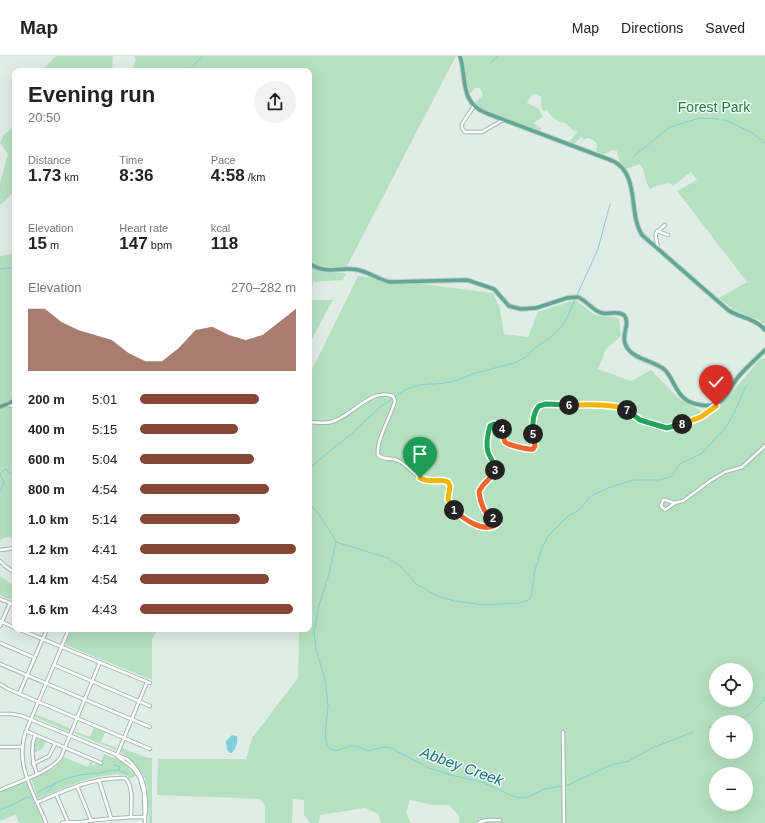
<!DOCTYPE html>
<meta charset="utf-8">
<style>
:root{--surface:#fff;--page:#f2f2f2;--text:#222;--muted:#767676;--line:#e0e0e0;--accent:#854635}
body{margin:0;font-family:Arial,sans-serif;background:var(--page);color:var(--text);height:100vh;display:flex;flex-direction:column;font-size:15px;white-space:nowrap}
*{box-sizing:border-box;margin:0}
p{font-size:13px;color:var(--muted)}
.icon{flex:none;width:22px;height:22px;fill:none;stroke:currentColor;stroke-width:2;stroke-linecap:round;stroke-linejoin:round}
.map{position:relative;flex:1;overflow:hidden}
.side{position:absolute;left:12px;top:12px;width:300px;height:564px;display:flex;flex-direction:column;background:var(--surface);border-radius:8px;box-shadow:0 4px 16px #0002}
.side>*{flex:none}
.fabs{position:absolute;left:709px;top:607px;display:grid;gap:8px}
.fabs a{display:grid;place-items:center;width:44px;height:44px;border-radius:50%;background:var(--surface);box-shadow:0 4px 16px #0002;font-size:20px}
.pin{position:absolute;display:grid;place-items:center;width:34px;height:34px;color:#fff;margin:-41px -17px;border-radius:50% 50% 50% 0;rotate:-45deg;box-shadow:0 0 4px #0007}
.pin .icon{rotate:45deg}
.km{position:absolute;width:20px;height:20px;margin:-10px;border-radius:50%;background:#222;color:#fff;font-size:11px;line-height:20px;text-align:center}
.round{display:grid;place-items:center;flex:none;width:42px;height:42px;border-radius:21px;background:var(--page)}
.headline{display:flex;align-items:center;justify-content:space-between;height:68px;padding:0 16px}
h1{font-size:22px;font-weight:800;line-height:30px}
.stats{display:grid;grid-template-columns:repeat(3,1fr);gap:6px;height:68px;padding:4px 16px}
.stats div{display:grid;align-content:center}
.stats b{font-size:17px;font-weight:800}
.stats small{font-size:11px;font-weight:400}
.stats p{font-size:11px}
.chart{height:112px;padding:8px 16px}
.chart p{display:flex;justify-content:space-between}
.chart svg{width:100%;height:72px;margin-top:4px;fill:var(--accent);opacity:.7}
ul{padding:0 16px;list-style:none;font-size:13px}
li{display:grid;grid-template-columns:64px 48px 1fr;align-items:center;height:30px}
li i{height:10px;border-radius:5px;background:var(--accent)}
header{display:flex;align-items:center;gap:24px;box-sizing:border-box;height:56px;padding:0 20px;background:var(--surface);border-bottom:1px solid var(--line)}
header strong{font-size:19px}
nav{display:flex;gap:22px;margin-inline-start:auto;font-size:14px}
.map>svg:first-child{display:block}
.green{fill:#b6e1c0;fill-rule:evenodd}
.water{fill:#81cfd9}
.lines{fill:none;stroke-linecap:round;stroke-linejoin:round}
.stream{stroke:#81cfd9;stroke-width:1}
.minor-casing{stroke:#a2b6ae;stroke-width:4.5}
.major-casing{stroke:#c0cac7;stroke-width:5.5}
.minor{stroke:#fff;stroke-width:2.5}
.major{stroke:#5fa893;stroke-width:3.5}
.split-1-casing{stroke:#fff;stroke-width:8}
.split-2-casing{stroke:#fff;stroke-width:8}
.split-3-casing{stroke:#fff;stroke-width:8}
.split-4-casing{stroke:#fff;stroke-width:8}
.split-5-casing{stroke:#fff;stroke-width:8}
.split-6-casing{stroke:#fff;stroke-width:8}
.split-7-casing{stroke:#fff;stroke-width:8}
.split-8-casing{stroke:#fff;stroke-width:8}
.split-9-casing{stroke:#fff;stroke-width:8}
.split-1{stroke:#f5b400;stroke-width:5}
.split-2{stroke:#f0652b;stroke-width:5}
.split-3{stroke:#f0652b;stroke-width:5}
.split-4{stroke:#22a559;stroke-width:5}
.split-5{stroke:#f0652b;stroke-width:5}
.split-6{stroke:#22a559;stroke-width:5}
.split-7{stroke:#f5b400;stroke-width:5}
.split-8{stroke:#22a559;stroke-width:5}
.split-9{stroke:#f5b400;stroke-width:5}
.labels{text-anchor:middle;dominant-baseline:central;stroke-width:3;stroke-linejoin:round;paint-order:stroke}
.park-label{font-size:14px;fill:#247c43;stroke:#f1f9f5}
.water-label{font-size:15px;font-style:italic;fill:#117483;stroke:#f1f9f5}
</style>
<header>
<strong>Map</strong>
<nav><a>Map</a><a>Directions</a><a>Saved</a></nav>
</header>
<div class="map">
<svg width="765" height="767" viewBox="0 0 765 767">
<rect width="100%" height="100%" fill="#e0ede7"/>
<!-- green -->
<g class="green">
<path d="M56,0H113L112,15H41Z"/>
<path d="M134,0H456L346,212L316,210L309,203V15H132L136,3Z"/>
<path d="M462,0H765V269L759,264L734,254L719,242L747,226L677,135L697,124L691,116L673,130L670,127C666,127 654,131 650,133C644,125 646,116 640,108L626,113L620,107L617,95L612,94L603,99L596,96L597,90L596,86L589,82L584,83L581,81L574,88L570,86L571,83L578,76L573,74L565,67L559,66L551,60L547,54L543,55L541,49L542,41L535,38L532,39L527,47L538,52L543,61L533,67L541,72L540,76L482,54L474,47L483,39L480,32H475L470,38L469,37Z"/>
<path d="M15,67V134L4,146L0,149V127L8,98L0,87L4,78L8,76Z"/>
<path d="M15,197V482L6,481L0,484V200Z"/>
<path d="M309,210C321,216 332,217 346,217L343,224L313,226L311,244H333L309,288Z"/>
<path d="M358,220L493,237L500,253L504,278L528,281L538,256L575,244L595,259L619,262L621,280L606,293L598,313L631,325L651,314L678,342L701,355L715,357L760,303H765V767H459V760L449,749H433L410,744L406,757L411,767H381L378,758L365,752L320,759L319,767H310L304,759V744L293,743L292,767H265V750L260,743L157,739L158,703H246L252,682L298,622L299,573H309V320ZM716,614H746V644H716ZM716,666H746V696H716ZM716,718H746V748H716Z"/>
<path d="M0,520L15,530V546L0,539Z"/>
<path d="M72,573H158L152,583V624L66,589L65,587Z"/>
<path d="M35,658L70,672L69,674L67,675L35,661Z"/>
<path d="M94,672L105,676L101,686L117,692L116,694L74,677L75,675L90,681Z"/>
<path d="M35,681L46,685L42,693L32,698Z"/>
<path d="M122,692L148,702H152V767H149L147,730H146L144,723L147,730C144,715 133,704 121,697Z"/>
<path d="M104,698L122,705L136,720L129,723L128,720C104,713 62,733 40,742H38L31,722L53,713L59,707H60L63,701L88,711L91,704L93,705L92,709L94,710L96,707H100Z"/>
<path d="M25,726H26L32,740H33L43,767H21L18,766L16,759L17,758L0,765V736Z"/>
</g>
<!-- water -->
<path class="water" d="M232,679L237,680C238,686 236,692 232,697H230L227,694L226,685Z"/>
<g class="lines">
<!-- stream -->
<g class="stream">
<path d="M491,7L497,0"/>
<path d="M188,15L203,0"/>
<path d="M722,64H725L751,76L765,87"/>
<path d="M634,100L670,71L700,62L719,63"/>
<path d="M0,213L15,211"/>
<path d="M577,239L598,193L610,148"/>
<path d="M309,412L350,379L380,351L405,334L419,329L445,327L458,324L472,318L514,307L526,301L535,292L552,280L562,270L567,262L576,242"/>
<path d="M0,418L4,427L0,436"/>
<path d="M0,418L5,413L15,421"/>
<path d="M309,446L320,460L336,485L329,518L319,549L314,576L316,594L325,623L328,649L325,679L327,689L330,693L336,695L350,690H357L367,695L384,691L391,692L429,712L455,720L482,726L515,741L526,742L544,733L568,729L611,709L629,705L650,693L693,676"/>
<path d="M336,486L388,502L400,510L416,528L437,540L454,545L485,549L519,547L529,544L531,541L535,514L542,492L548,480L568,460L579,454L591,440L608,432L627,426L634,424H658L671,421L680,408L701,398L726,371L735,355L746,330"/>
<path d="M733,666C745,662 759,652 765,641"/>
<path d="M709,671H716"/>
<path d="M114,709L120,711L119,714"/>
<path d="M47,736L55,728"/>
<path d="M37,737C51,729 64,722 80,719C86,718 92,718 99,717C113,715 114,711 128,718"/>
<path d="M0,754L31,740"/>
</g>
<!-- minor casing -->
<g class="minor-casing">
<g id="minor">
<path d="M474,50L462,68V72L465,76H482L503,64"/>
<path d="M657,175L668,179"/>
<path d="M657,192C659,186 654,183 656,177L665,169"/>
<path d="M8,349L15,350"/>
<path d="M309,366C316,366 324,368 331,366C351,362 370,331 393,340L395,345C391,360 376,384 378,399C384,405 392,401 399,405C409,410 415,422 427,425C434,427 441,423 448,426C452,432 447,437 448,444C451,460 482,475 497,469L498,465C495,462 491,463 488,460C485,457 484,452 482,448C474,424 490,430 495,413L488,394L489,375L492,369C507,367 501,381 506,387C508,389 527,394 531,394L535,390C535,385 533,381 533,376C531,368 534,353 541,349L612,350L625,353L639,364L667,372L696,363L712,354L717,349"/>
<path d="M675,447L665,454L661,450L663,444H666L674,447L683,445L710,425L725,416L742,411L765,390"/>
<path d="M0,494L15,492"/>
<path d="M0,505L5,510L15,517"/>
<path d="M0,543L15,549"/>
<path d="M0,565L15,572"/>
<path d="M0,570L10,547"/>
<path d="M18,573L150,627"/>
<path d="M0,587L35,602"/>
<path d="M0,608L150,671"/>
<path d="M54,609L150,650"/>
<path d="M0,628L8,633L150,693"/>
<path d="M19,638L47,573"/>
<path d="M0,658H12L22,660L127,703C145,718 146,736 146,757L145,759"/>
<path d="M26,675L101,707"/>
<path d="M563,676L564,767"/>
<path d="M35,679C30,693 32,705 37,718"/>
<path d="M0,691H22"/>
<path d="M117,699L147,626"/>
<path d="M117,700L133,712L140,722L144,737L145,767"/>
<path d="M33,708L49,700L55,688"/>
<path d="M99,724L111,762"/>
<path d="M77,730L91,764"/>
<path d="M0,734C16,727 53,715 61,701L100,606"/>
<path d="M56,738L68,766"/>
<path d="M38,746C66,734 93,721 125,722C134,730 131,750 131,761"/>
<path d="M46,767C34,737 14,709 26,675L69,573"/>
<path d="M62,767C68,765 74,767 81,766C102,763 123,761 145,761"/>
<path d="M479,767C485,762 493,765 500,764"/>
</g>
</g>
<!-- major casing -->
<g class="major-casing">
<g id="major">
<path d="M460,0C467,22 459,46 486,57L613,105C640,118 628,157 642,179L728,254C740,262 755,262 765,274"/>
<path d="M309,207C327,220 341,210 358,214C369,216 379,224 390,226L467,224L494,233L509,250L521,253L536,252L567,242L578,241C587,245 593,255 602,257C610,259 616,254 624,259C632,269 618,280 628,293C636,304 655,305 665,314C673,322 675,335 684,342C688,346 695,348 701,349C726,353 726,335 739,320C747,311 756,303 765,294"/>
<path d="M0,351L10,347L15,343"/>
</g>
</g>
<!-- minor -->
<use href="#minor" class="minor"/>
<!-- major -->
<use href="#major" class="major"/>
</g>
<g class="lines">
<!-- split-1 casing -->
<g class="split-1-casing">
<path id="split-1" d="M420,422C432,428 439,422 448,426L450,430L448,443L454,454"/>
</g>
<!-- split-2 casing -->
<g class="split-2-casing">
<path id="split-2" d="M454,454C464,463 485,479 498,467V464L493,462"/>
</g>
<!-- split-3 casing -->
<g class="split-3-casing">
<path id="split-3" d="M493,462C484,459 480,445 479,436C482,427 492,423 495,414"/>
</g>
<!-- split-4 casing -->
<g class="split-4-casing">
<path id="split-4" d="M495,414C495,407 490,402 488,396C486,389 488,377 490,370L494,368L502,373"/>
</g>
<!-- split-5 casing -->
<g class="split-5-casing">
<path id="split-5" d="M502,373C504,377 503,382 505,386C508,389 529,394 533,393L535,390L533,378"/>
</g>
<!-- split-6 casing -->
<g class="split-6-casing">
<path id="split-6" d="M533,378C532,369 533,356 539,350L546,348L569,349"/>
</g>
<!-- split-7 casing -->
<g class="split-7-casing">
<path id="split-7" d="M569,349C584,349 615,347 627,354"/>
</g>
<!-- split-8 casing -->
<g class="split-8-casing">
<path id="split-8" d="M627,354L640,364L660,370L667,372L682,368"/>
</g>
<!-- split-9 casing -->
<g class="split-9-casing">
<path id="split-9" d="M682,368L701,361L716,350"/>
</g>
<!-- split-1 -->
<use href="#split-1" class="split-1"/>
<!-- split-2 -->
<use href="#split-2" class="split-2"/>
<!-- split-3 -->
<use href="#split-3" class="split-3"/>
<!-- split-4 -->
<use href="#split-4" class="split-4"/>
<!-- split-5 -->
<use href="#split-5" class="split-5"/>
<!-- split-6 -->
<use href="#split-6" class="split-6"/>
<!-- split-7 -->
<use href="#split-7" class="split-7"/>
<!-- split-8 -->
<use href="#split-8" class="split-8"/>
<!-- split-9 -->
<use href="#split-9" class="split-9"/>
</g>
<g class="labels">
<!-- park labels -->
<g class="park-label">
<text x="714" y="51">Forest Park</text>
</g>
<!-- water labels -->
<g class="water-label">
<text transform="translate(462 710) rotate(20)">Abbey Creek</text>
</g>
</g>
</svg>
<div class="fabs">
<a><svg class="icon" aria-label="locate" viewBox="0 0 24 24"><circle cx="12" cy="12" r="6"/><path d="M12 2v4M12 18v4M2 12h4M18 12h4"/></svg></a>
<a>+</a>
<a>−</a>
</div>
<div class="pin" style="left:420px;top:422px;background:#1e9e55"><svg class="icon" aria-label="arrive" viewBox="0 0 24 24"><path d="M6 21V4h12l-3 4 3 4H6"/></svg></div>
<div class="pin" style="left:716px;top:350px;background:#d93025"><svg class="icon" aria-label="check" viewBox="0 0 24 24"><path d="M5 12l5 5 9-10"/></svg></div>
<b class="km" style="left:454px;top:454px">1</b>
<b class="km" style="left:493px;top:462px">2</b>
<b class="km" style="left:495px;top:414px">3</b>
<b class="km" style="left:502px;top:373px">4</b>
<b class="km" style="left:533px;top:378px">5</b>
<b class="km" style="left:569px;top:349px">6</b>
<b class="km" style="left:627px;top:354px">7</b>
<b class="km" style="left:682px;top:368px">8</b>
<section class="side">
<div class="headline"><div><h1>Evening run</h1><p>20:50</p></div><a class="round"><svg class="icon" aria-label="share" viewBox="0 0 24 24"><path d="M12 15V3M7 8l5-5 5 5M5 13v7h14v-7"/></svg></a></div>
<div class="stats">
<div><p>Distance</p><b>1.73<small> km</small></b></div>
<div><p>Time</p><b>8:36</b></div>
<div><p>Pace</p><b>4:58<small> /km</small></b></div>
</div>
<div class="stats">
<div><p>Elevation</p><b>15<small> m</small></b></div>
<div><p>Heart rate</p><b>147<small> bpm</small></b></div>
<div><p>kcal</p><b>118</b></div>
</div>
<div class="chart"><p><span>Elevation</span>270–282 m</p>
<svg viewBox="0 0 160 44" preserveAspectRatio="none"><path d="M0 44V6L10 6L20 14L30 19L40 22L50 25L60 33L70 38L80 38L90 30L100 19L110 17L120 22L130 25L140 22L150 14L160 6V44z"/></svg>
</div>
<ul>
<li><b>200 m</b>5:01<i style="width:76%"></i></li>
<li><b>400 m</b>5:15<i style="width:63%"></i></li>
<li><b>600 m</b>5:04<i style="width:73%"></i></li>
<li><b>800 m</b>4:54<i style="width:83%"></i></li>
<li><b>1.0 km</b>5:14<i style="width:64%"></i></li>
<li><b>1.2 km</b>4:41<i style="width:100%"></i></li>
<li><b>1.4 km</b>4:54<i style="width:83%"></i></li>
<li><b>1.6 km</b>4:43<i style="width:98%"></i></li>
</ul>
</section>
</div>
